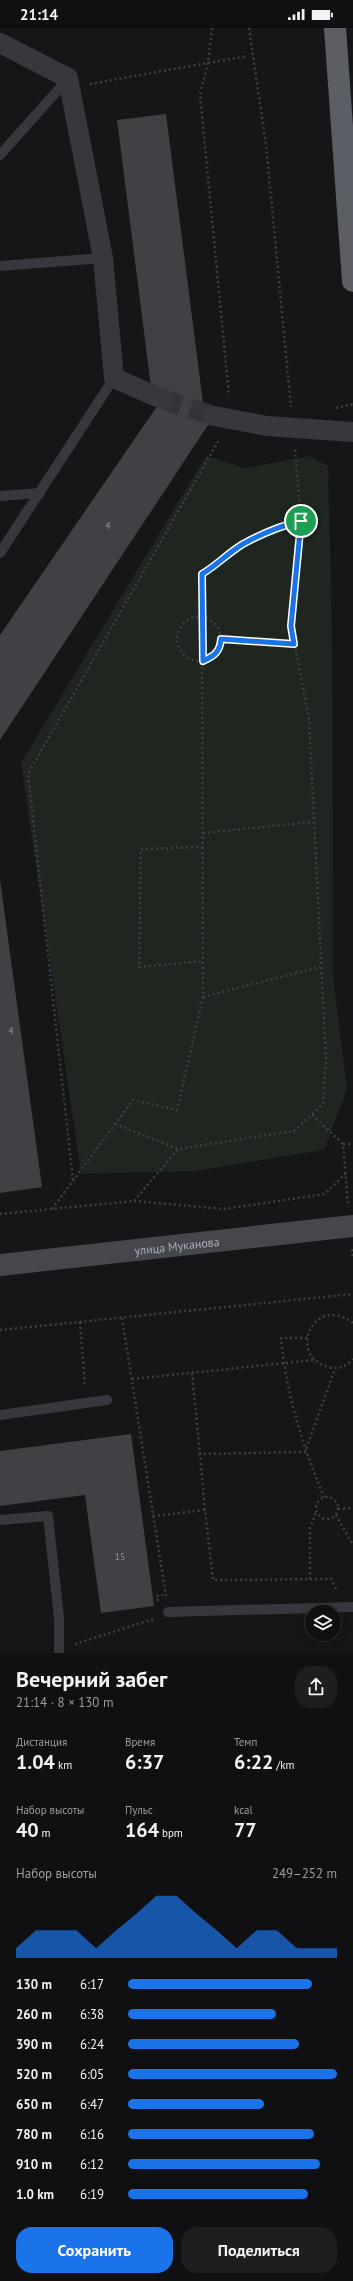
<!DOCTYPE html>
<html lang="ru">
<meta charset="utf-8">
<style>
:root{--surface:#101012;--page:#1e1e20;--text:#f1f3f6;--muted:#9c9d9f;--line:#303032;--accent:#1a73e8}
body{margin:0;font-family:"PT Sans",sans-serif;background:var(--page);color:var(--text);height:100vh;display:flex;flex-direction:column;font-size:15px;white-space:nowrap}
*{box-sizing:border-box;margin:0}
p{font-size:13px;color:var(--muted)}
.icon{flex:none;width:22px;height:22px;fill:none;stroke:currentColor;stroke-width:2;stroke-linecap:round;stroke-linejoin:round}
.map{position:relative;height:1625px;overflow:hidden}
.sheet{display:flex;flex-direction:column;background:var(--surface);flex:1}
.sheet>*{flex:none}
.buttons{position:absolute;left:305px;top:1577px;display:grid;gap:8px}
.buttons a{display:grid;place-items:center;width:36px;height:36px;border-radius:50%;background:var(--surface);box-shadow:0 2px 10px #0003,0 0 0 1px var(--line);font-size:20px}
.pin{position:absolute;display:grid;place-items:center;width:34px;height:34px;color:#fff;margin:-17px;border:2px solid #fff;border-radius:50%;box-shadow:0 1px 4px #0007}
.round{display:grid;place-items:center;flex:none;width:42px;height:42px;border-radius:16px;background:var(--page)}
.head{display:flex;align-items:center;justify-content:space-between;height:68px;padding:0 16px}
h1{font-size:22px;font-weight:700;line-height:30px}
.figures{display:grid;grid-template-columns:repeat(3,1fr);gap:6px;height:68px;padding:4px 16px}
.figures div{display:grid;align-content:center}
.figures b{font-size:20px;font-weight:700}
.figures small{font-size:11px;font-weight:400}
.figures p{font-size:11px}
.chart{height:112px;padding:8px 16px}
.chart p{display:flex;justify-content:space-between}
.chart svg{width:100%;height:72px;margin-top:4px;fill:var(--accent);opacity:.7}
.primary-button{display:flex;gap:8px;margin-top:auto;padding:8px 16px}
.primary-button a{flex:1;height:46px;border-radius:16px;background:var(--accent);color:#fff;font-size:16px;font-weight:700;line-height:46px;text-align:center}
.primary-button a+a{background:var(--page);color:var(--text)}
ul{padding:0 16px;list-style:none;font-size:13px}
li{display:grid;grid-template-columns:64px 48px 1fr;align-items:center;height:30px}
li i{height:10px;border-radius:5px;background:var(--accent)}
.status{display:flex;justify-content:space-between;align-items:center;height:28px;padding:0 20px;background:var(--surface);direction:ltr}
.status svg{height:11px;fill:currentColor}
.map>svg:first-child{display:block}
.green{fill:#1e261f}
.building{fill:#404145}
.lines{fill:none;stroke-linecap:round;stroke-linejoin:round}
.minor-tunnel{stroke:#333438;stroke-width:20;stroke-dasharray:20 10;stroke-linecap:butt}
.path{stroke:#3d3f44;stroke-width:2.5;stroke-dasharray:2 3;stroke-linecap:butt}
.service{stroke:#37383d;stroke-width:10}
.minor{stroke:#37383d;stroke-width:20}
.secondary{stroke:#45474d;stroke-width:22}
.trunk{stroke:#5b5e65;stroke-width:22}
.route-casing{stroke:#fff;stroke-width:8}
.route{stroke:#1a73e8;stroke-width:5}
.labels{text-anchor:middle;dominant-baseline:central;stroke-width:4;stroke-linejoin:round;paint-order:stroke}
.number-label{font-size:10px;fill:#8e929b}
.street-label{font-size:12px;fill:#a8adb8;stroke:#111113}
</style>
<div class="status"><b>21:14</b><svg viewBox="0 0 49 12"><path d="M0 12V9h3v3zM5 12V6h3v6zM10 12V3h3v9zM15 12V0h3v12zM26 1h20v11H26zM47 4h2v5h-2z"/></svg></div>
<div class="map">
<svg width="353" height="1625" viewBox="0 0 353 1625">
<rect width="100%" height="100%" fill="#161618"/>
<!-- green -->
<path class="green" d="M206,428L245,440L310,428L328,438L332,597L333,949L347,1061L324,1122L195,1143L81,1146L21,735Z"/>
<!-- building -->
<g class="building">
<path d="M166,86L203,375L214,388L0,712V607L162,371L151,359L117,92Z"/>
<path d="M0,852L42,1159L0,1165Z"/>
<path d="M131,1406L154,1578L101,1585L85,1467L0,1478V1423Z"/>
</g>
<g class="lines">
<!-- minor-tunnel -->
<path class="minor-tunnel" d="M162,371L214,388"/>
<!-- path -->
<g class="path">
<path d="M212,0L208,35L200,66L229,368"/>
<path d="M249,0L266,117L291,379"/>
<path d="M90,56L247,28"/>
<path d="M336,380L353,376"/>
<circle cx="199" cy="611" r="22"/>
<path d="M221,611L294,616"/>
<path d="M203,805L313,794"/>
<path d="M203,819L141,821L139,939L203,933"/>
<path d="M203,969L320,939"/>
<path d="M312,1087L343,1116L348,1176"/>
<path d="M115,1096L178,1121"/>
<path d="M343,1116H353"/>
<path d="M73,1152L28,746L220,410"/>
<path d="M134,1173L224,1181L325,1166L346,1145"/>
<path d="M52,1181L133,1072L177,1082L203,969L202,546C217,537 228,524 243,516C261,506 280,498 301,493"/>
<path d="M0,1186L134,1173L178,1121L294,1103L323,1076L326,1032L309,691L291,597L301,493L295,422"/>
<path d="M352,1221L353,1230"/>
<path d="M122,1290L166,1568"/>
<path d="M80,1294L85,1359"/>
<path d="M353,1295C313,1265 286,1329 329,1339C338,1342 347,1338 353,1331"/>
<path d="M0,1302L353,1266"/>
<path d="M307,1310H281C286,1365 303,1419 324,1469"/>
<path d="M192,1345L200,1426"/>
<path d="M132,1351L314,1332"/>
<circle cx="327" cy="1480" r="11"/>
<path d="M338,1481L353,1480"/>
<path d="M205,1482L200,1426L305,1424L335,1341"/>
<path d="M336,1487L353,1517"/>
<path d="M153,1488L205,1482L213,1552L331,1551L337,1563"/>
<path d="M310,1551V1500L316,1484"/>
<path d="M158,1573L157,1568L163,1567"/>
<path d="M75,1616L154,1591"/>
</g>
<!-- service -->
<g class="service">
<path d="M0,127L68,51"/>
<path d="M0,238L103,230"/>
<path d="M0,468L40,465"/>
<path d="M0,525L114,350"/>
<path d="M0,1387L107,1372"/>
<path d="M0,1492L48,1488L59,1590V1625"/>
<path d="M168,1584L353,1579"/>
</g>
<!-- minor -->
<g class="minor">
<path d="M0,15L68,50L103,230L114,350L162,371"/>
<path d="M214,388L267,398L353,404"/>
</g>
<!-- secondary -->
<path class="secondary" id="s1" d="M0,1237L353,1198"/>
<!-- trunk -->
<path class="trunk" d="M335,0L353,253"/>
</g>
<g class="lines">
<!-- route casing -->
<g class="route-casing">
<path id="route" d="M301,493L291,598L294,616L221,611C220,624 214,628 203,633L202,546C217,537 228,525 243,516C261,506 280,498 301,493Z"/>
</g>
<!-- route -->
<use href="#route" class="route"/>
</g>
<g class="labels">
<!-- number labels -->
<g class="number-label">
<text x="108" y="497">4</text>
<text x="11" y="1002">4</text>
<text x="120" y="1528">15</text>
</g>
<!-- street labels -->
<g class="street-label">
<text stroke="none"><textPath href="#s1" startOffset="178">улица Муканова</textPath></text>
</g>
</g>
</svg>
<div class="buttons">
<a><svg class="icon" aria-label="layers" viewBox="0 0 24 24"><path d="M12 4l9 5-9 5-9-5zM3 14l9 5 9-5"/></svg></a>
</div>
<div class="pin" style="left:301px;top:493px;background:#1e9e55"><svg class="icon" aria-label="arrive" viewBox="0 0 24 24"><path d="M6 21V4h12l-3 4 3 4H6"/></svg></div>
</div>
<section class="sheet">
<div class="head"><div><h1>Вечерний забег</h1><p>21:14 · 8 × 130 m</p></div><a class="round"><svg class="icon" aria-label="share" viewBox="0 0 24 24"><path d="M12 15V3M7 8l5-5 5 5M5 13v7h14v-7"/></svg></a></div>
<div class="figures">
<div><p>Дистанция</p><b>1.04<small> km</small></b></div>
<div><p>Время</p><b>6:37</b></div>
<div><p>Темп</p><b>6:22<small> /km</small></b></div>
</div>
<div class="figures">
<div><p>Набор высоты</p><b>40<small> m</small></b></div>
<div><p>Пульс</p><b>164<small> bpm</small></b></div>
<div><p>kcal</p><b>77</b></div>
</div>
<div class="chart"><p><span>Набор высоты</span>249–252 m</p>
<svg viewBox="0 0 160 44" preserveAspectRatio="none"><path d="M0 44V38L10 27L20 27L30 27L40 38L50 27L60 17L70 6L80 6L90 17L100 27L110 38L120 27L130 27L140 38L150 38L160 38V44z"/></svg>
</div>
<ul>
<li><b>130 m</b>6:17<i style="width:88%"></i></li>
<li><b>260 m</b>6:38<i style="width:71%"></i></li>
<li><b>390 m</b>6:24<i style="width:82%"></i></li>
<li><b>520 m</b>6:05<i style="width:100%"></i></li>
<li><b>650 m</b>6:47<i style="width:65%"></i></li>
<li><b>780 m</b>6:16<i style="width:89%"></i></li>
<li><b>910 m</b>6:12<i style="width:92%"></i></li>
<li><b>1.0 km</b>6:19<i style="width:86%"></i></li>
</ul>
<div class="primary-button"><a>Сохранить</a><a>Поделиться</a></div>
</section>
